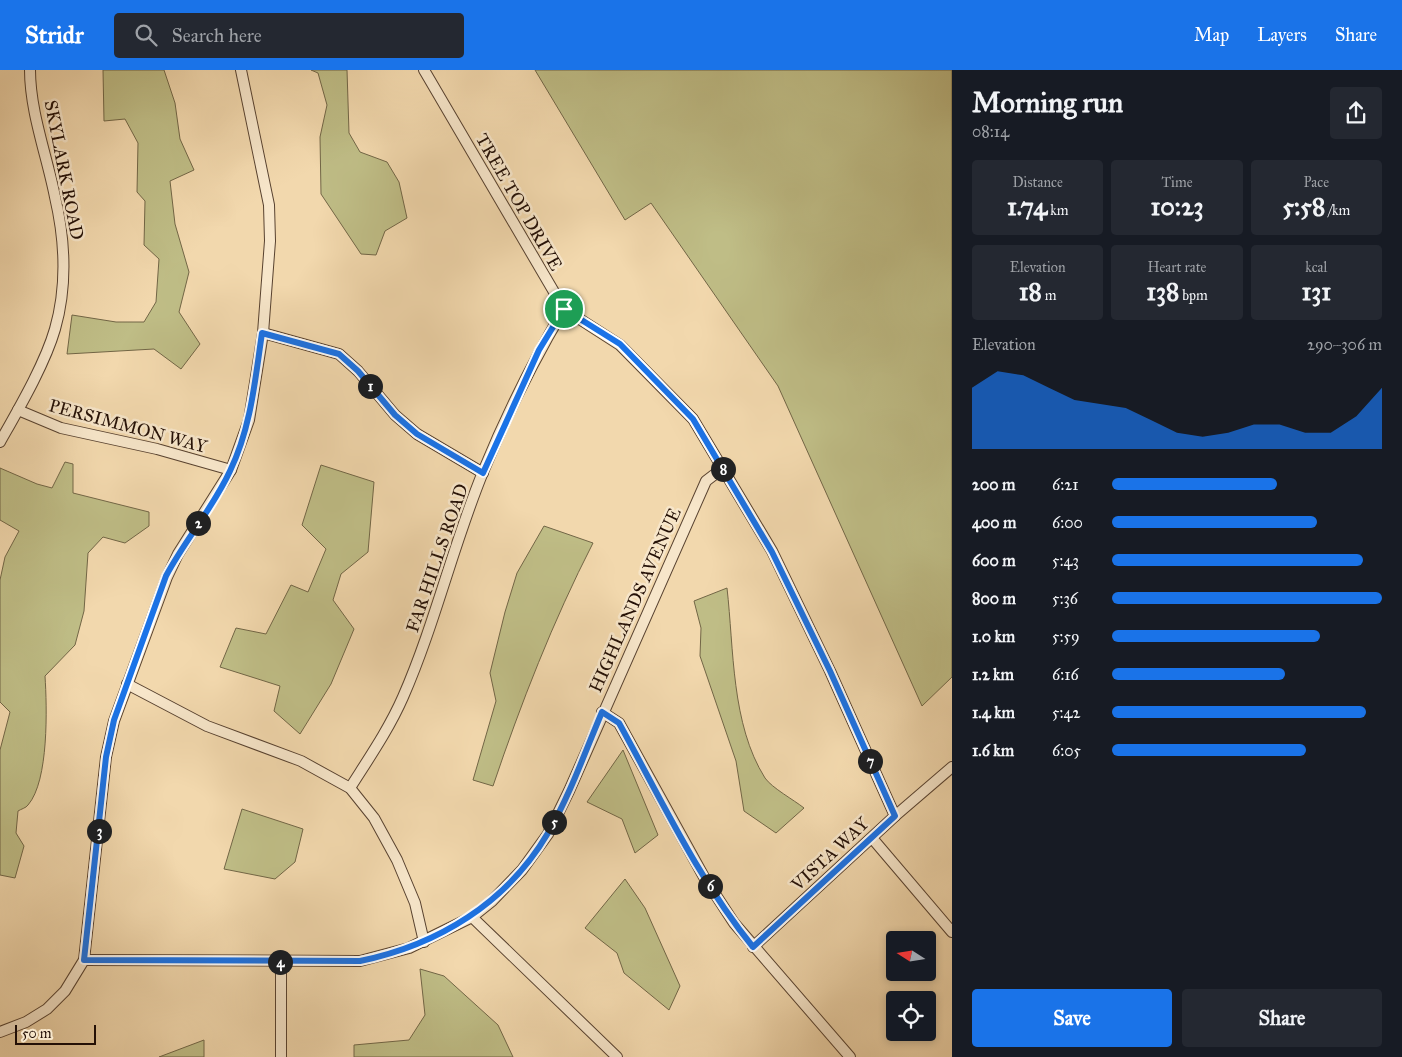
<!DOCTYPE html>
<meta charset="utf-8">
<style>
:root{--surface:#171b24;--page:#242831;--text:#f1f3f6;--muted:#9ea1a6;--accent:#1a73e8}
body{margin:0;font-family:"IM FELL Great Primer",serif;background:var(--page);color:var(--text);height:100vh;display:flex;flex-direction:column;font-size:19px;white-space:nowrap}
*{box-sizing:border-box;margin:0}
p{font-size:16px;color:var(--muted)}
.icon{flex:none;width:28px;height:28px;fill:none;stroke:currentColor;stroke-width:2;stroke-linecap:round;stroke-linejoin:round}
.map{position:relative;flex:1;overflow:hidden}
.sheet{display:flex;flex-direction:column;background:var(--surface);width:450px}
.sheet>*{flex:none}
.needle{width:32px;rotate:282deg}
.fabs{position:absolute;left:886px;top:861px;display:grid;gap:10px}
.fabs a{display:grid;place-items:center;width:50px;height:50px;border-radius:5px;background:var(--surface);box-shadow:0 2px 8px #0003;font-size:25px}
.scale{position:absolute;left:15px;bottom:12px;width:81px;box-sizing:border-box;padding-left:5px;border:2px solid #241006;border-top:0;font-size:14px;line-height:18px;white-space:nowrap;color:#241006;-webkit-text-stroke:4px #f7e6ca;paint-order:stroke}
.pin{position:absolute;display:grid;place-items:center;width:42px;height:42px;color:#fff;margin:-21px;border:2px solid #fff;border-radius:50%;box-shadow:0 1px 5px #0007}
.km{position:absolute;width:25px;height:25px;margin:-12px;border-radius:50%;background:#222;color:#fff;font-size:14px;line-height:25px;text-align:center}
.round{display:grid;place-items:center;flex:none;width:52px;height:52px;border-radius:5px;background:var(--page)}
.headline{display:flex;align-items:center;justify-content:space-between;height:85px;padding:0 20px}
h1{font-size:28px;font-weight:700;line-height:38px}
.stats{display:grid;grid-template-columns:repeat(3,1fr);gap:8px;height:85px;padding:5px 20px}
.stats div{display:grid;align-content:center;border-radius:5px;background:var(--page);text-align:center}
.stats b{font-size:25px;font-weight:700}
.stats small{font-size:14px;font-weight:400}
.stats p{font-size:14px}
.chart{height:140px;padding:10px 20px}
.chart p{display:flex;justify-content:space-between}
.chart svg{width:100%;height:90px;margin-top:5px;fill:var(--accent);opacity:.7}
.action{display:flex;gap:10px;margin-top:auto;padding:10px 20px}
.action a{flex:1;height:58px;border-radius:5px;background:var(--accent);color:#fff;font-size:20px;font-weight:700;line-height:58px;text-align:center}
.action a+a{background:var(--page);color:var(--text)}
ul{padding:0 20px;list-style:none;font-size:16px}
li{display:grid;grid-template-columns:80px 60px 1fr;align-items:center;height:38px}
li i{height:12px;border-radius:6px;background:var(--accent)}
header{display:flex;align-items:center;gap:30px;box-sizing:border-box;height:70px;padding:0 25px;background:var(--accent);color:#fff}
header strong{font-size:24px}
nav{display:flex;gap:28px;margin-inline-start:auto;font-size:18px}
.search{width:350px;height:45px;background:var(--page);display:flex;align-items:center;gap:12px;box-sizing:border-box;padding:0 18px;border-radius:5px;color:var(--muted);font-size:19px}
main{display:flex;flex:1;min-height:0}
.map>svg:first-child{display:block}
.green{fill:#bfbd86;stroke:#726646}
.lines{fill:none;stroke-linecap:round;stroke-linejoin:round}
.street-casing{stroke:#584230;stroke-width:12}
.street{stroke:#f7e6ca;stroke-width:10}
.route-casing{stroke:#fff;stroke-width:10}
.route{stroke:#1a73e8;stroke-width:6}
.labels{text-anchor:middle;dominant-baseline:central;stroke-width:5;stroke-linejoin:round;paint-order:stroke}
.street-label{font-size:18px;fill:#241006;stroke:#f7e6ca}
</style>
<header>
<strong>Stridr</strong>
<div class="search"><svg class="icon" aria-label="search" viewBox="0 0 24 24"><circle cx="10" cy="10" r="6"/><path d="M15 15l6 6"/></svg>Search here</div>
<nav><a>Map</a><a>Layers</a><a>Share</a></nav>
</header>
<main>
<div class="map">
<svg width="952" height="987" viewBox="0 0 952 987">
<rect width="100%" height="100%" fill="#f2d8ad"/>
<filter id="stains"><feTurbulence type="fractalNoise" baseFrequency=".004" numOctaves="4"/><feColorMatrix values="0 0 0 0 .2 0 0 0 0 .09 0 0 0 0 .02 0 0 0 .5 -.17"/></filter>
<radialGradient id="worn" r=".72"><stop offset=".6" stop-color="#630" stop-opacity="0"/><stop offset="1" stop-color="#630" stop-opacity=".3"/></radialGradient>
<!-- green -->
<g class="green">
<path d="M103,0H164L175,33L180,69L194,100L170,111L175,154L189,202L179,242L200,274L181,299L154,279L67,284L72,245L116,252H144L156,232L159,189L144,175L145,131L137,122L138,73L125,49L104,51Z"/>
<path d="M311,0H347L349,63L360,82L387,92L399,112L407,148L385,161L376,185L361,184L321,124L320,67L327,35L318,3Z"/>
<path d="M535,0H952V607L922,636L778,316L651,133L625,150Z"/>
<path d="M65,392L73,394V423L149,442V456L125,473L103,467L88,483L84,541L75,575L45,606C47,637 49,711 28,735C26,738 21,739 18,741L16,763L24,776L15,808L0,805V680L10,642L0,632V510L5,487L19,461L0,450V398L37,414L52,418Z"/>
<path d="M321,395L374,412L368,482L341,504L333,530L354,559L331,614L300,664L274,641L280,616L220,597L236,558L266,564L291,515L308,522L326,479L302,455Z"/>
<path d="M544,456L593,473C553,551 521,633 493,716L473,710L496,631L490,603L505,542L517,503Z"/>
<path d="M727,518C734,579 731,654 765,708C772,718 794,730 804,738L776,763L744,741L736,691L700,586L701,558L694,531Z"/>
<path d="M623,680L658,765L635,783L622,749L587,732Z"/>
<path d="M242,739L303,759L295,792L275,809L224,799Z"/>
<path d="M625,809L645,838L680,916L669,940L624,903L617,883L585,858Z"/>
<path d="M420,899L444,906L498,955L513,987H354V975L409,970L425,945Z"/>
<path d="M204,970V987H159Z"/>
</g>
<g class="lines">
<!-- street casing -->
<g class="street-casing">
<g id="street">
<path d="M424,0L564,239L620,275L693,349L772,481L830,601L895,746"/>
<path d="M263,263L339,284L358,301L395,345L417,364L483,403"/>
<path d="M18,340L61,358L157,379L231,400"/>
<path d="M0,372C18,340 45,294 55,259C67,217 65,170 55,127C47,86 30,42 30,0"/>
<path d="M127,614L207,656L301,691L350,718L374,748L397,790L415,833L424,872"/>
<path d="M602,642L619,653L704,807L734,853L850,987"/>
<path d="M350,718C369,688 389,659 403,627C435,554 453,475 483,402C506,346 533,291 564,239"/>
<path d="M872,768L952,862"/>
<path d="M472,847L617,987"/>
<path d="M753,877L895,746L952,697"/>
<path d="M84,890L360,891L409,878L472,847L492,831L522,800L548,764L569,721L706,411L723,398"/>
<path d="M281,892V987"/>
<path d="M0,962L26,952L47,939L65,921L84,890L106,687L114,651L167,507L178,484L231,400L249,350L263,263L270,171L269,135L241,0"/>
</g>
</g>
<!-- street -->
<use href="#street" class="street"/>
</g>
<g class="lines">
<!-- route casing -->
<g class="route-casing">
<path id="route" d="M564,239L620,274L693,349L772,482L830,601L895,746L753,877C698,809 661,729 619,653L602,642C585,682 570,725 548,763C507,833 438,875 360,891L84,890L106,687L114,650L166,506C185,470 213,438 230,401C251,358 255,310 262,263L339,284L358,301L395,345L417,364L483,403L539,280Z"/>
</g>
<!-- route -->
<use href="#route" class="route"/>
</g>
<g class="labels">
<!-- street labels -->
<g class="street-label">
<text transform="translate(64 100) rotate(79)">SKYLARK ROAD</text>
<text transform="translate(519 132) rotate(60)">TREE TOP DRIVE</text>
<text transform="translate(128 356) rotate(15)">PERSIMMON WAY</text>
<text transform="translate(437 488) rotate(-71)">FAR HILLS ROAD</text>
<text transform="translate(635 530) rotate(-66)">HIGHLANDS AVENUE</text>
<text transform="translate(830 784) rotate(-43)">VISTA WAY</text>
</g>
</g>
<rect width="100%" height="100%" filter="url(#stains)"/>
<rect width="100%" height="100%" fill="url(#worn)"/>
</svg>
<div class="fabs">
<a><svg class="needle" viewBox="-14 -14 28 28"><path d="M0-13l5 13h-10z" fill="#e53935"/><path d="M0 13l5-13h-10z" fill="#9ea1a6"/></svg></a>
<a><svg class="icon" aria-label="locate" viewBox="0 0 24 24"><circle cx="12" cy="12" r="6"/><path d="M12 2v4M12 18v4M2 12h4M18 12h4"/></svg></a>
</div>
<div class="scale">50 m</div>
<div class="pin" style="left:564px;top:239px;background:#1e9e55"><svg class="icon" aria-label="arrive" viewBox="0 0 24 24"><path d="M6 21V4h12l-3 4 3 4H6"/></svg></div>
<b class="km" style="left:370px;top:316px">1</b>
<b class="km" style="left:198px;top:453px">2</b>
<b class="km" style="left:99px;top:761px">3</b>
<b class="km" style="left:280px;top:892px">4</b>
<b class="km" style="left:554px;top:752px">5</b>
<b class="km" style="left:710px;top:816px">6</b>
<b class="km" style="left:870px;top:691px">7</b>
<b class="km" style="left:723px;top:399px">8</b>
</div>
<section class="sheet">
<div class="headline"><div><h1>Morning run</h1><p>08:14</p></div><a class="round"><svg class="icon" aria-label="share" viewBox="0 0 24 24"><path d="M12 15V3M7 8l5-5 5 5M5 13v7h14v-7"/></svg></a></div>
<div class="stats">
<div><p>Distance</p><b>1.74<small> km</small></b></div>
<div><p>Time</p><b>10:23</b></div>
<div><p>Pace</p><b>5:58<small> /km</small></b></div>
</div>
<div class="stats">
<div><p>Elevation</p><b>18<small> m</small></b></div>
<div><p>Heart rate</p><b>138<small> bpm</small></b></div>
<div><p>kcal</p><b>131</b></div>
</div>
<div class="chart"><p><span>Elevation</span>290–306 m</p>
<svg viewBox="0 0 160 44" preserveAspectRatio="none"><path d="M0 44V14L10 6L20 8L30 14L40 20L50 22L60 24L70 30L80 36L90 38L100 36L110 32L120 32L130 36L140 36L150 28L160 14V44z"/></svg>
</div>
<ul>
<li><b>200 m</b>6:21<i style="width:61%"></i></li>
<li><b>400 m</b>6:00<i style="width:76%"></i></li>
<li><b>600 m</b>5:43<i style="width:93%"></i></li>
<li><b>800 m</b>5:36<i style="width:100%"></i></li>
<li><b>1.0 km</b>5:59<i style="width:77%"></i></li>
<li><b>1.2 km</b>6:16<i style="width:64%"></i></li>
<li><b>1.4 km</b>5:42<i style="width:94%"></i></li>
<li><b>1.6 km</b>6:05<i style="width:72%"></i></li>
</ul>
<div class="action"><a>Save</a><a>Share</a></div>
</section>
</main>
